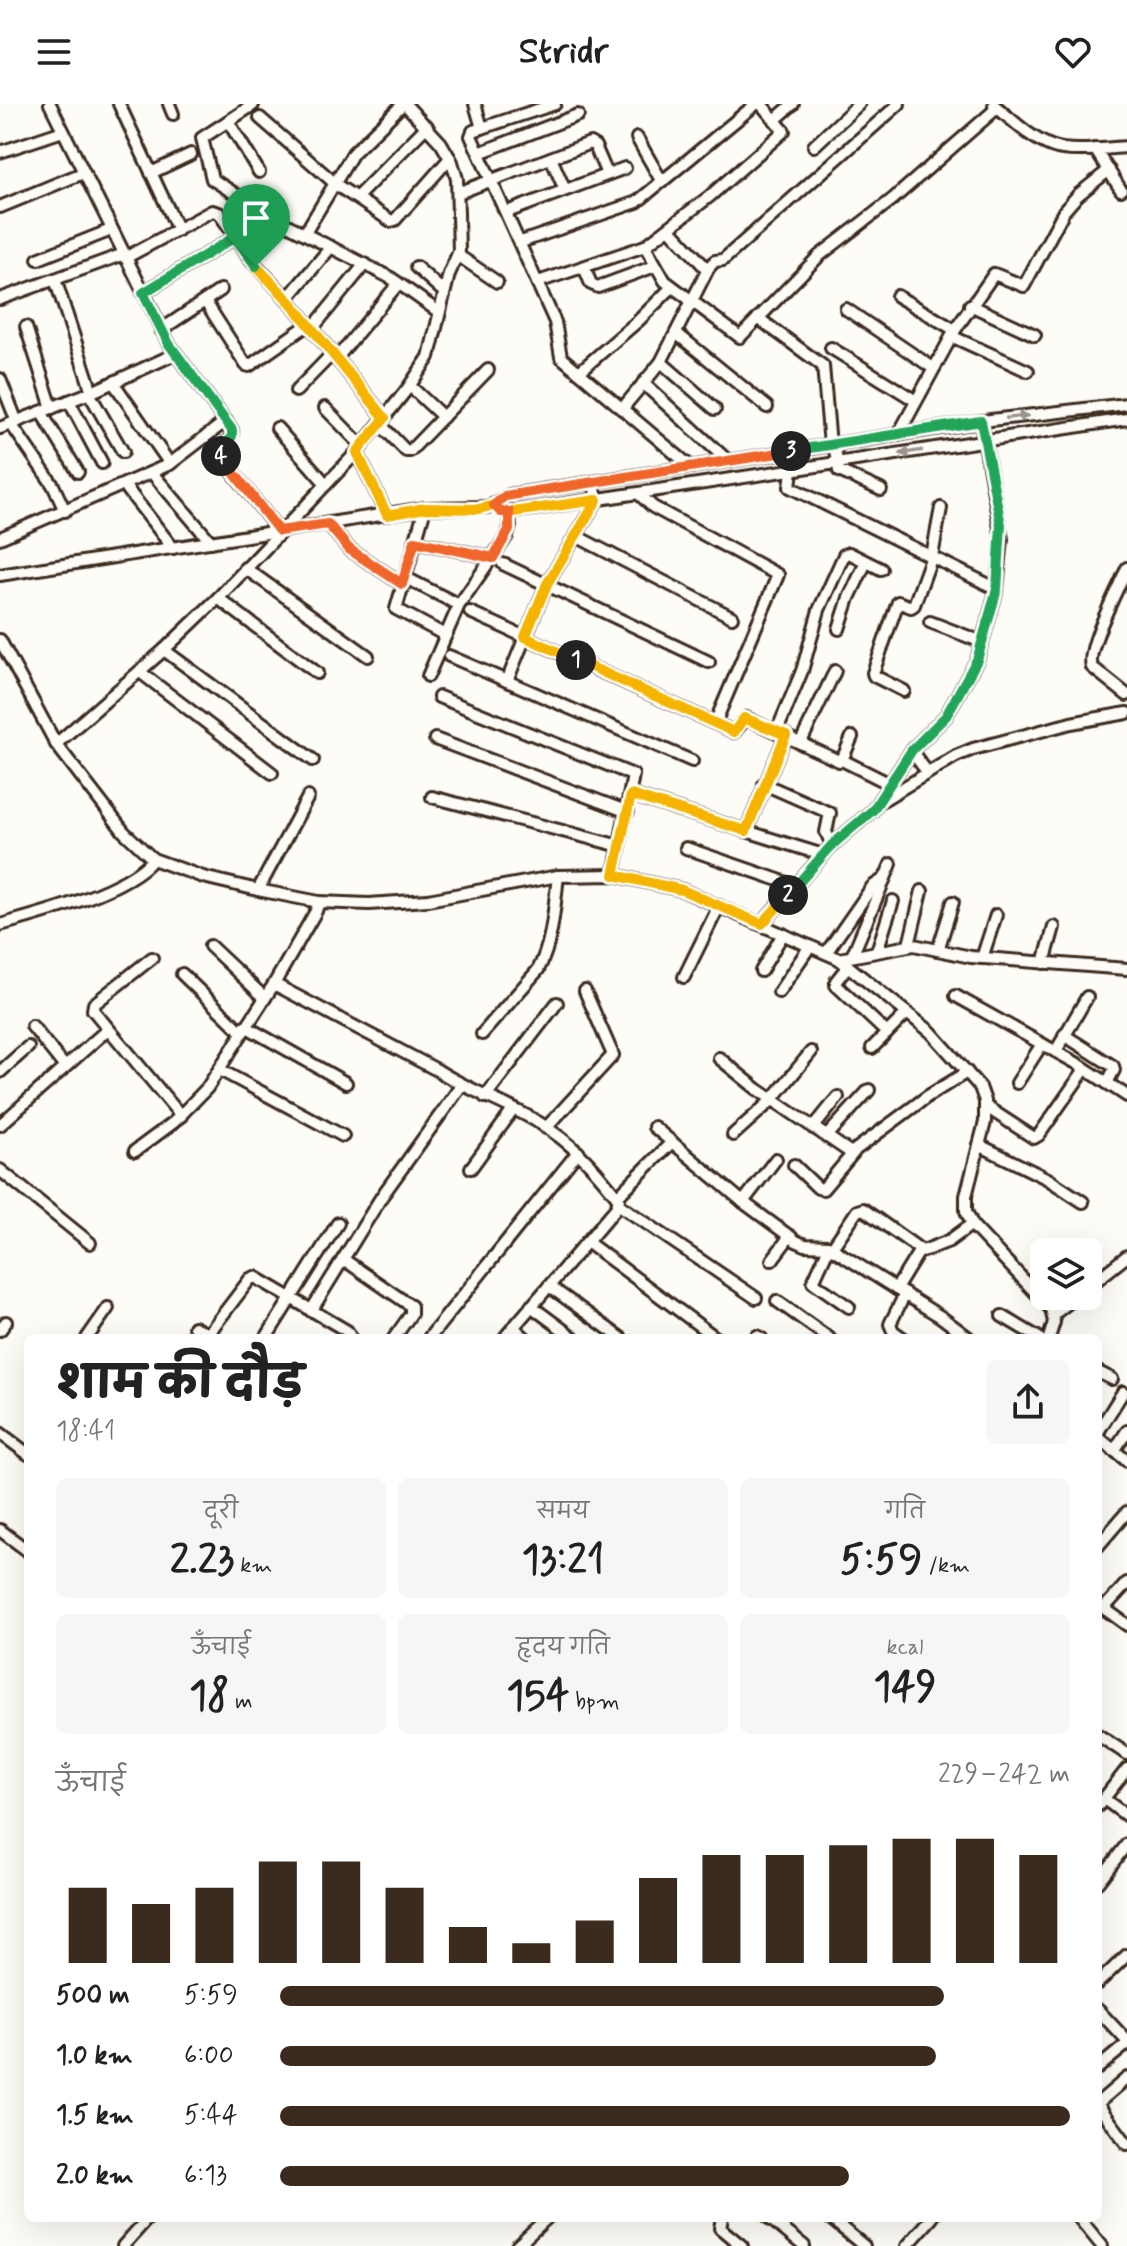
<!DOCTYPE html>
<html lang="hi">
<meta charset="utf-8">
<style>
:root{--surface:#fff;--page:#f6f6f6;--text:#222;--muted:#767676;--accent:#3b2a1e}
body{margin:0;font-family:Mynerve,"Playpen Sans Deva",sans-serif;background:var(--page);color:var(--text);height:100vh;display:flex;flex-direction:column;font-size:30px;white-space:nowrap}
*{box-sizing:border-box;margin:0}
p{font-size:26px;color:var(--muted)}
.icon{flex:none;width:44px;height:44px;fill:none;stroke:currentColor;stroke-width:2;stroke-linecap:round;stroke-linejoin:round}
.map{position:relative;flex:1;overflow:hidden}
.sheet{position:absolute;left:24px;top:1230px;width:1078px;height:888px;display:flex;flex-direction:column;background:var(--surface);border-radius:12px;box-shadow:0 8px 32px #0002}
.sheet>*{flex:none}
.tools{position:absolute;left:1030px;top:1134px;display:grid;gap:16px}
.tools a{display:grid;place-items:center;width:72px;height:72px;border-radius:12px;background:var(--surface);box-shadow:0 8px 32px #0002;font-size:40px}
.pin{position:absolute;display:grid;place-items:center;width:68px;height:68px;color:#fff;margin:-82px -34px;border-radius:50% 50% 50% 0;rotate:-45deg;box-shadow:0 0 8px #0007}
.pin .icon{rotate:45deg}
.km{position:absolute;width:40px;height:40px;margin:-20px;border-radius:50%;background:#222;color:#fff;font-size:22px;line-height:40px;text-align:center}
.round{display:grid;place-items:center;flex:none;width:84px;height:84px;border-radius:12px;background:var(--page)}
.overview{display:flex;align-items:center;justify-content:space-between;height:136px;padding:0 32px}
h1{font-size:44px;font-weight:800;line-height:60px}
.stats{display:grid;grid-template-columns:repeat(3,1fr);gap:12px;height:136px;padding:8px 32px}
.stats div{display:grid;align-content:center;border-radius:12px;background:var(--page);text-align:center}
.stats b{font-size:40px;font-weight:800}
.stats small{font-size:22px;font-weight:400}
.stats p{font-size:22px}
.chart{height:224px;padding:16px 32px}
.chart p{display:flex;justify-content:space-between}
.chart svg{width:100%;height:144px;margin-top:8px;stroke:var(--accent);stroke-width:6}
ul{padding:0 32px;list-style:none;font-size:26px}
li{display:grid;grid-template-columns:128px 96px 1fr;align-items:center;height:60px}
li i{height:20px;border-radius:10px;background:var(--accent)}
header{display:flex;justify-content:space-between;align-items:center;height:104px;padding:0 32px;background:var(--surface);font-size:36px;font-weight:800}
.map>svg:first-child{display:block}
.lines{fill:none;stroke-linecap:round;stroke-linejoin:round}
.minor-casing{stroke:#3b2a1e;stroke-width:16}
.minor{stroke:#fdfcf7;stroke-width:10}
.oneway{fill:#9c938a}
.split-1-casing{stroke:#fff;stroke-width:16}
.split-2-casing{stroke:#fff;stroke-width:16}
.split-3-casing{stroke:#fff;stroke-width:16}
.split-4-casing{stroke:#fff;stroke-width:16}
.split-5-casing{stroke:#fff;stroke-width:16}
.split-1{stroke:#f5b400;stroke-width:10}
.split-2{stroke:#f5b400;stroke-width:10}
.split-3{stroke:#22a559;stroke-width:10}
.split-4{stroke:#f0652b;stroke-width:10}
.split-5{stroke:#22a559;stroke-width:10}
</style>
<header><svg class="icon" aria-label="menu" viewBox="0 0 24 24"><path d="M4 6h16M4 12h16M4 18h16"/></svg>Stridr<svg class="icon" aria-label="heart" viewBox="0 0 24 24"><path d="M12 20l-8-8c-3-5 5-10 8-4 3-6 11-1 8 4z"/></svg></header>
<div class="map">
<svg width="1127" height="2142" viewBox="0 0 1127 2142">
<rect width="100%" height="100%" fill="#fdfcf7"/>
<filter id="ink" filterUnits="userSpaceOnUse"><feTurbulence type="fractalNoise" baseFrequency=".0125" numOctaves="2"/><feDisplacementMap in="SourceGraphic" scale="16" xChannelSelector="R" yChannelSelector="G"/><feConvolveMatrix kernelMatrix="1 2 1 2 8 2 1 2 1" color-interpolation-filters="sRGB"/></filter>
<g filter="url(#ink)">
<g class="lines">
<!-- minor casing -->
<g class="minor-casing">
<g id="minor">
<path d="M50,0L169,240L232,326C233,337 220,342 222,354L279,427"/>
<path d="M119,0L178,126"/>
<path d="M169,0L173,10"/>
<path d="M475,0L482,24"/>
<path d="M555,0L473,27L471,32L555,218L561,253L691,363"/>
<path d="M253,1L202,34L212,75L268,111L391,174L439,208"/>
<path d="M994,1C1011,15 1030,34 1051,42C1071,50 1106,44 1127,43"/>
<path d="M260,14L338,82L391,117L395,116L450,54"/>
<path d="M776,15L793,0"/>
<path d="M228,17L259,68"/>
<path d="M637,34L662,78"/>
<path d="M814,42L859,0"/>
<path d="M1095,45L1121,86"/>
<path d="M0,48L63,27"/>
<path d="M479,49L578,11"/>
<path d="M551,54L565,86"/>
<path d="M151,69L191,50"/>
<path d="M458,89L590,39L595,42L607,70"/>
<path d="M357,93L427,22"/>
<path d="M0,103L83,69"/>
<path d="M507,108L625,64"/>
<path d="M669,124L705,163H709L715,157L723,156L899,0"/>
<path d="M305,129L353,49L403,0"/>
<path d="M521,138L637,98L756,0"/>
<path d="M645,142L665,177L740,233L819,152L893,95L997,4"/>
<path d="M459,152L497,178"/>
<path d="M125,154L212,107L219,109L251,156L292,200L385,314"/>
<path d="M38,155L111,126"/>
<path d="M416,163L444,188"/>
<path d="M584,163L591,180L598,183L655,162"/>
<path d="M55,175L92,288"/>
<path d="M538,178L645,142L710,92L784,27L761,0"/>
<path d="M143,189L235,133"/>
<path d="M897,192L955,226"/>
<path d="M0,195L124,150"/>
<path d="M287,195L331,143"/>
<path d="M205,197L246,261L249,262L309,220"/>
<path d="M970,201L1035,231"/>
<path d="M846,205L933,264"/>
<path d="M758,214L823,262L830,341"/>
<path d="M26,223L52,304"/>
<path d="M312,225L365,160"/>
<path d="M161,226L221,186"/>
<path d="M676,229L767,303"/>
<path d="M951,232L1028,267"/>
<path d="M831,244L916,297"/>
<path d="M336,255L398,180"/>
<path d="M661,258L715,305"/>
<path d="M579,268L638,217L672,183"/>
<path d="M0,275L17,318"/>
<path d="M113,278L170,360"/>
<path d="M643,279L728,357"/>
<path d="M410,282L443,313"/>
<path d="M296,287L332,250"/>
<path d="M89,289L123,348"/>
<path d="M69,297L102,359"/>
<path d="M325,304L362,342"/>
<path d="M622,305L661,258L709,163"/>
<path d="M41,308L78,368"/>
<path d="M11,320L53,381L65,407"/>
<path d="M380,320L406,347H410L488,266"/>
<path d="M0,324L92,288L175,250"/>
<path d="M277,324L326,380"/>
<path d="M898,331L955,226L994,170L1024,182L1064,107L1078,91L1109,66"/>
<path d="M834,341L839,367L881,386"/>
<path d="M357,348L387,411"/>
<path d="M792,366L790,383L997,485"/>
<path d="M152,369L211,438"/>
<path d="M124,381L173,444"/>
<path d="M639,390L653,403L778,471L715,619"/>
<path d="M494,401L504,408L533,405L1127,315"/>
<path d="M425,404L396,505L445,531"/>
<path d="M328,420L349,445L402,480"/>
<path d="M576,432L732,513"/>
<path d="M0,434L170,360L226,317"/>
<path d="M415,437L493,454"/>
<path d="M503,460L709,558"/>
<path d="M245,464L368,552"/>
<path d="M1127,464C1119,483 1085,546 1092,563L1127,591"/>
<path d="M0,471L425,404L488,403L510,391L991,316L1127,300"/>
<path d="M404,473L459,501"/>
<path d="M218,494L317,569"/>
<path d="M470,508L734,628L746,614L839,657L842,656L852,633"/>
<path d="M930,518L982,538"/>
<path d="M839,525L849,494L866,458"/>
<path d="M0,536L56,640L124,728L153,755L203,773L258,786L319,798L369,800L428,796L558,772L614,771L682,786L839,855L931,928L980,983L985,997V1018L966,1092V1107L973,1122L1051,1205L1054,1218L1049,1234"/>
<path d="M164,546L313,656"/>
<path d="M449,552L692,657"/>
<path d="M140,568L272,669"/>
<path d="M428,572L459,501L507,432L510,422L509,408"/>
<path d="M507,577L547,480L597,396L594,378"/>
<path d="M904,587L874,572L873,569L898,498L911,503L914,501L932,452L941,404"/>
<path d="M439,593L633,671L614,771"/>
<path d="M777,627L802,567L819,506L844,451L849,449L881,465"/>
<path d="M435,635L628,708"/>
<path d="M801,638L835,567"/>
<path d="M56,640L164,546L218,494L357,348L408,284L429,253L449,170L459,147L457,75L452,58L441,39L405,0"/>
<path d="M912,648L928,669"/>
<path d="M842,656L890,680"/>
<path d="M764,680L830,709L826,728L832,741"/>
<path d="M631,691L823,751"/>
<path d="M432,693L620,742"/>
<path d="M883,696L956,652L973,645L1071,619L1127,609"/>
<path d="M746,727L786,631"/>
<path d="M686,744L796,782"/>
<path d="M258,786L308,693"/>
<path d="M762,820L832,741L873,706L912,646L946,612L977,556L997,485L1002,435L981,317"/>
<path d="M0,821C40,810 127,787 153,755"/>
<path d="M909,841L922,787"/>
<path d="M210,842L265,894"/>
<path d="M938,846L953,798"/>
<path d="M877,847L893,797"/>
<path d="M826,849L872,783L884,775"/>
<path d="M852,852L891,760"/>
<path d="M152,854L94,900L93,906L181,1012"/>
<path d="M982,854L996,811"/>
<path d="M839,855L914,841L971,853L1127,865"/>
<path d="M1044,859L1054,823"/>
<path d="M848,862L836,877V881L887,929"/>
<path d="M761,867L783,830"/>
<path d="M182,870L242,928"/>
<path d="M684,873L719,802"/>
<path d="M274,880L437,966C474,990 517,1002 553,1028C579,1046 599,1070 619,1095L616,1104L506,1232"/>
<path d="M779,888L810,842"/>
<path d="M956,892L1078,960L1127,992"/>
<path d="M32,922L65,963"/>
<path d="M245,922L346,979"/>
<path d="M482,930L538,866C553,837 554,804 558,772"/>
<path d="M1064,931L1113,962L1114,966L1107,979"/>
<path d="M872,944L907,909"/>
<path d="M1056,947L1087,893"/>
<path d="M719,954L757,985L851,1049L928,992L967,968"/>
<path d="M220,966L343,1032"/>
<path d="M0,968L28,943"/>
<path d="M1017,979L1042,940"/>
<path d="M485,993L557,899"/>
<path d="M985,1002L1034,1034L1039,1031L1085,965"/>
<path d="M0,1021L108,925"/>
<path d="M654,1023L743,1098L796,1137L805,1141L828,1142L941,1213L969,1234"/>
<path d="M546,1024L613,951L585,887"/>
<path d="M813,1024L838,993"/>
<path d="M733,1031L772,996L811,948"/>
<path d="M826,1033L869,986"/>
<path d="M979,1041L1048,1075L1083,1098"/>
<path d="M135,1047L174,1018L207,984L274,880L316,807L319,798"/>
<path d="M794,1061L818,1084L823,1085L854,1048"/>
<path d="M471,1064L513,1006"/>
<path d="M0,1066L90,1139"/>
<path d="M617,1093L672,1038"/>
<path d="M743,1098L776,1055"/>
<path d="M618,1100L756,1194"/>
<path d="M587,1138L716,1234"/>
<path d="M829,1143L813,1178L849,1203"/>
<path d="M832,1144L857,1107L863,1105L922,1147"/>
<path d="M343,1155L411,1202V1210L394,1234"/>
<path d="M772,1156L790,1132"/>
<path d="M549,1182L621,1234"/>
<path d="M1088,1183L1127,1152"/>
<path d="M896,1185L918,1149L949,1137L972,1120"/>
<path d="M777,1197L829,1234"/>
<path d="M531,1202L574,1234"/>
<path d="M311,1207L382,1092L461,982"/>
<path d="M1054,1210L1077,1192"/>
<path d="M1002,1212L1039,1234"/>
<path d="M194,1223L215,1234"/>
<path d="M513,1223L525,1234"/>
<path d="M0,1226L6,1218"/>
<path d="M208,1230L250,1175L255,1173L347,1227L351,1234"/>
<path d="M757,1232L761,1234"/>
<path d="M87,1234L108,1204"/>
<path d="M266,1234L338,1119"/>
<path d="M429,1234L578,1048"/>
<path d="M903,1234L893,1227L890,1220L905,1190"/>
<path d="M1098,1268L1112,1275"/>
<path d="M1098,1328L1123,1288"/>
<path d="M0,1329L28,1350"/>
<path d="M1098,1333L1127,1357"/>
<path d="M1114,1347L1127,1327"/>
<path d="M0,1426L28,1447"/>
<path d="M1098,1442L1127,1408"/>
<path d="M1098,1500L1127,1521"/>
<path d="M1104,1504L1127,1479"/>
<path d="M1098,1631L1127,1650"/>
<path d="M1104,1695L1127,1712"/>
<path d="M1098,1702L1127,1665"/>
<path d="M1098,1778L1127,1740"/>
<path d="M1098,1879L1127,1851"/>
<path d="M1098,1906L1127,1937"/>
<path d="M1098,1964L1127,1940"/>
<path d="M1098,1999L1127,1974"/>
<path d="M1098,2001L1127,2040"/>
<path d="M722,2114L720,2124L742,2142"/>
<path d="M769,2114L804,2142"/>
<path d="M830,2114L864,2142"/>
<path d="M1079,2114L1102,2142"/>
<path d="M123,2142L148,2114"/>
<path d="M517,2142L547,2114"/>
<path d="M907,2142L932,2114"/>
</g>
</g>
<!-- minor -->
<use href="#minor" class="minor"/>
</g>
<!-- one-way arrows -->
<defs><path id="oneway-solid" d="M-6-.8H1V-3.2L6.5 0L1 3.2V.8H-6Z" transform="scale(2)"/></defs>
<g class="oneway">
<use href="#oneway-solid" transform="translate(1017 313) rotate(-7)"/>
<use href="#oneway-solid" transform="translate(911 348) rotate(171)"/>
</g>
</g>
<g class="lines" filter="url(#ink)">
<!-- split-1 casing -->
<g class="split-1-casing">
<path id="split-1" d="M256,162L292,200L385,314L357,348L387,411L425,404L479,405L494,401L501,408H513L597,396L547,480L525,533L576,556"/>
</g>
<!-- split-2 casing -->
<g class="split-2-casing">
<path id="split-2" d="M576,556L734,628L744,614L786,631L746,727L631,691L614,771L682,786L762,820L788,791"/>
</g>
<!-- split-3 casing -->
<g class="split-3-casing">
<path id="split-3" d="M788,791L832,741L873,706L912,646L946,612L977,556L997,485L1001,421L981,317L791,347"/>
</g>
<!-- split-4 casing -->
<g class="split-4-casing">
<path id="split-4" d="M221,352L279,427L328,420L349,445L402,480L415,437L493,454L509,426V408H501L494,401L505,392L791,347"/>
</g>
<!-- split-5 casing -->
<g class="split-5-casing">
<path id="split-5" d="M221,352L232,332V326L169,240L143,189L235,133L256,162"/>
</g>
<!-- split-1 -->
<use href="#split-1" class="split-1"/>
<!-- split-2 -->
<use href="#split-2" class="split-2"/>
<!-- split-3 -->
<use href="#split-3" class="split-3"/>
<!-- split-4 -->
<use href="#split-4" class="split-4"/>
<!-- split-5 -->
<use href="#split-5" class="split-5"/>
</g>
</svg>
<div class="tools">
<a><svg class="icon" aria-label="layers" viewBox="0 0 24 24"><path d="M12 4l9 5-9 5-9-5zM3 14l9 5 9-5"/></svg></a>
</div>
<div class="pin" style="left:256px;top:162px;background:#1e9e55"><svg class="icon" aria-label="arrive" viewBox="0 0 24 24"><path d="M6 21V4h12l-3 4 3 4H6"/></svg></div>
<b class="km" style="left:576px;top:556px">1</b>
<b class="km" style="left:788px;top:791px">2</b>
<b class="km" style="left:791px;top:347px">3</b>
<b class="km" style="left:221px;top:352px">4</b>
<section class="sheet">
<div class="overview"><div><h1>शाम की दौड़</h1><p>18:41</p></div><a class="round"><svg class="icon" aria-label="share" viewBox="0 0 24 24"><path d="M12 15V3M7 8l5-5 5 5M5 13v7h14v-7"/></svg></a></div>
<div class="stats">
<div><p>दूरी</p><b>2.23<small> km</small></b></div>
<div><p>समय</p><b>13:21</b></div>
<div><p>गति</p><b>5:59<small> /km</small></b></div>
</div>
<div class="stats">
<div><p>ऊँचाई</p><b>18<small> m</small></b></div>
<div><p>हृदय गति</p><b>154<small> bpm</small></b></div>
<div><p>kcal</p><b>149</b></div>
</div>
<div class="chart"><p><span>ऊँचाई</span>229–242 m</p>
<svg viewBox="0 0 160 44" preserveAspectRatio="none"><path d="M5 44V21M15 44V26M25 44V21M35 44V13M45 44V13M55 44V21M65 44V33M75 44V38M85 44V31M95 44V18M105 44V11M115 44V11M125 44V8M135 44V6M145 44V6M155 44V11"/></svg>
</div>
<ul>
<li><b>500 m</b>5:59<i style="width:84%"></i></li>
<li><b>1.0 km</b>6:00<i style="width:83%"></i></li>
<li><b>1.5 km</b>5:44<i style="width:100%"></i></li>
<li><b>2.0 km</b>6:13<i style="width:72%"></i></li>
</ul>
</section>
</div>
